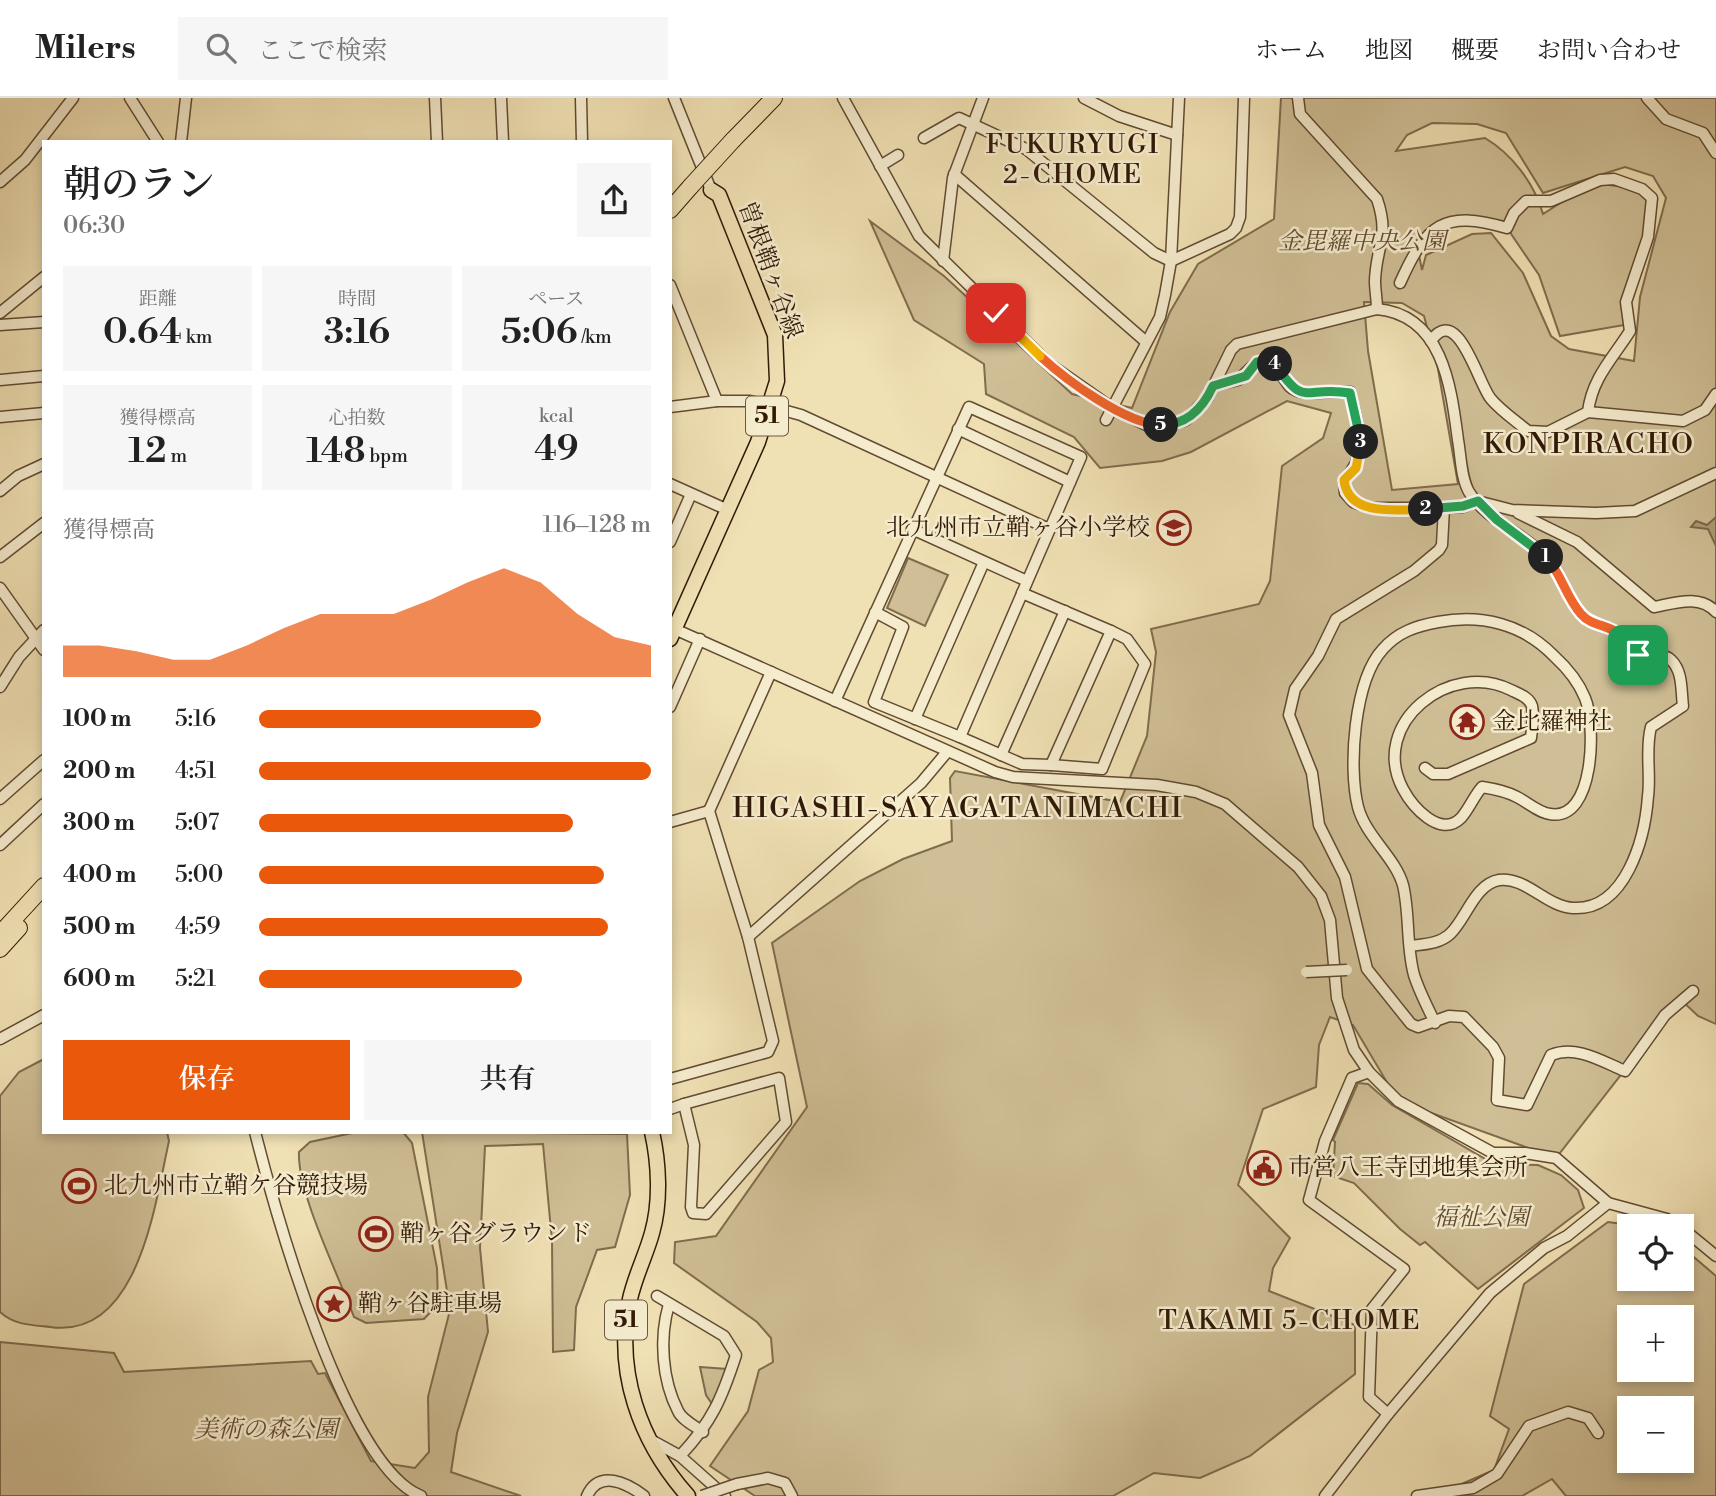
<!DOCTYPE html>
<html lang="ja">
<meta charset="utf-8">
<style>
:root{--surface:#fff;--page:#f6f6f6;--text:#222;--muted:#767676;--line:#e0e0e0;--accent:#ea580c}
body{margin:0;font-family:"Libre Bodoni","Noto Serif JP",serif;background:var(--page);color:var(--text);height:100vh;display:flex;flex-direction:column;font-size:26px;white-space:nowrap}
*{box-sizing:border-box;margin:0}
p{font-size:23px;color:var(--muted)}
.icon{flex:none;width:38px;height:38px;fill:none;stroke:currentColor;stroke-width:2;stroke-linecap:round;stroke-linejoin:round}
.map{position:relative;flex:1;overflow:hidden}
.sheet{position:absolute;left:42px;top:42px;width:630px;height:994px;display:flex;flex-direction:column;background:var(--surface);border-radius:0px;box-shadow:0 4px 10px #0003}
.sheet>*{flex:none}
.tools{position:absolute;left:1617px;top:1116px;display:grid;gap:14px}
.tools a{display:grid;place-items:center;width:77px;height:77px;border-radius:0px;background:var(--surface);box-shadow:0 4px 10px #0003;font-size:35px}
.pin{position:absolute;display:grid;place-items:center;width:60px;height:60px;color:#fff;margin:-30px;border-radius:14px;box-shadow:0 4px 10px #0006}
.km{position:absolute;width:35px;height:35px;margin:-18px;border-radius:50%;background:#222;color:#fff;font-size:19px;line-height:35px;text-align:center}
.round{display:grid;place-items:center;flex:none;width:74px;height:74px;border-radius:0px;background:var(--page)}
.overview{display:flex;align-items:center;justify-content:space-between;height:119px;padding:0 21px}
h1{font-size:38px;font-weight:600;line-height:52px}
.stats{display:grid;grid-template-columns:repeat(3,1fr);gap:10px;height:119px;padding:7px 21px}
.stats div{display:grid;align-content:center;border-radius:0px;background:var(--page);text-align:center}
.stats b{font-size:35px;font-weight:600}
.stats small{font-size:19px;font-weight:400}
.stats p{font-size:19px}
.chart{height:196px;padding:14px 21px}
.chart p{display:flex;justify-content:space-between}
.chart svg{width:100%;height:126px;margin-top:7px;fill:var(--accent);opacity:.7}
.button{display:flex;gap:14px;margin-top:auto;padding:14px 21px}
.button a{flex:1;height:80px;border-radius:0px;background:var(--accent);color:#fff;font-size:28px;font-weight:600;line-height:80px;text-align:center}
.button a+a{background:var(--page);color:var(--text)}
ul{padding:0 21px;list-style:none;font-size:23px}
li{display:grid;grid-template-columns:112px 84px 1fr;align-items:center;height:52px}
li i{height:18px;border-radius:9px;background:var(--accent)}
header{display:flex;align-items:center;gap:42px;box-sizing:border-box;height:98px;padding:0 35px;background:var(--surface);border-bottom:2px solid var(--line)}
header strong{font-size:33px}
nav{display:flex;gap:38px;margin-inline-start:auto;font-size:24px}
.search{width:490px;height:63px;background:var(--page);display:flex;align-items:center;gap:18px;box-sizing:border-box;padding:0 24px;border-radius:0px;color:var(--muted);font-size:26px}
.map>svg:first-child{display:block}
.green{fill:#d0bf96;stroke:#806c4e;stroke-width:2;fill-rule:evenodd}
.water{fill:#af9d79;stroke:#7d684b;stroke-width:2}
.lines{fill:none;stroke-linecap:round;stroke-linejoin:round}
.minor-casing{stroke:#614b32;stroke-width:13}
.major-casing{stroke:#311906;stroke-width:17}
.highway-casing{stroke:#311906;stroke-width:18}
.minor{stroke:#f5ecce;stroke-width:10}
.major{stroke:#f0e1b4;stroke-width:14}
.highway{stroke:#f0e1b4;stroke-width:16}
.minor-bridge-casing{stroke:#614b32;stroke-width:13;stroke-linecap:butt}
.highway-bridge-casing{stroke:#311906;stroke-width:18;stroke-linecap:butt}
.minor-bridge{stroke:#f5ecce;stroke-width:10}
.highway-bridge{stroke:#f0e1b4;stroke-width:16}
.split-1-casing{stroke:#fff;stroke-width:14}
.split-2-casing{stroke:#fff;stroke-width:14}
.split-3-casing{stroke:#fff;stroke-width:14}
.split-4-casing{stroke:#fff;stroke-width:14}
.split-5-casing{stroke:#fff;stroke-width:14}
.split-6-casing{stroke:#fff;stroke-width:14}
.split-7-casing{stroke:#fff;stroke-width:14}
.split-1{stroke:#f0652b;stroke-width:9}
.split-2{stroke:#22a559;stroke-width:9}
.split-3{stroke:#f5b400;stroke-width:9}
.split-4{stroke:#22a559;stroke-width:9}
.split-5{stroke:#22a559;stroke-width:9}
.split-6{stroke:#f0652b;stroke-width:9}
.split-7{stroke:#f5b400;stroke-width:9}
.labels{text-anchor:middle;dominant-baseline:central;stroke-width:5;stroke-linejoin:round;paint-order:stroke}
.shield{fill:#f5ecce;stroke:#6c5842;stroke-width:2}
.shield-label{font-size:23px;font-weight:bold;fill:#311906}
.park-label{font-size:24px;font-style:italic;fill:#614b31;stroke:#f5ecce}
.street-label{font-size:24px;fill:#311906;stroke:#f5ecce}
.poi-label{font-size:24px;fill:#311906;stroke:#f5ecce;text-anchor:start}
.neighbourhood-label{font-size:26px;letter-spacing:2px;fill:#311906;stroke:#f5ecce}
.quarter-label{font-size:28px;letter-spacing:2px;fill:#311906;stroke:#f5ecce}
</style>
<header>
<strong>Milers</strong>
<div class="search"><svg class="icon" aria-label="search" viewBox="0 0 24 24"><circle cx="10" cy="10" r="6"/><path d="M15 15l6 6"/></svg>ここで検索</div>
<nav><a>ホーム</a><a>地図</a><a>概要</a><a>お問い合わせ</a></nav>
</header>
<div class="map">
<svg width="1716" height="1398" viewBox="0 0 1716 1398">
<rect width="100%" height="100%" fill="#f0e1b4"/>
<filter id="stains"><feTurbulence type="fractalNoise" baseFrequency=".00286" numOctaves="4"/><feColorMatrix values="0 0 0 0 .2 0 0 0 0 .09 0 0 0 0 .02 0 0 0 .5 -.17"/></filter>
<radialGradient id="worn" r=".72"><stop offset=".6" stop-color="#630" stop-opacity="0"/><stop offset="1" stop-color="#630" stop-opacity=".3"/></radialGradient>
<!-- green -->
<g class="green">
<path d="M1281,0H1716V926L1698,918L1680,901L1556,1060L1398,1003L1353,927L1330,919L1319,947L1316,989L1263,1011L1238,1087L1290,1140L1273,1170L1269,1193L1355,1227V1276L1250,1358L1200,1380L1154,1375L1113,1398H755L710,1368L748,1313L759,1272L773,1264L771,1240L757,1224L674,1165L675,1144L716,1138L807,1009L772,845L860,783L903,761L952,743L950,680L955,673L1120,704L1147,638L1156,554L1151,531L1259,506L1270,483L1282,368L1323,340L1331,315L1287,303L1191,354L1162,363L1100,370L1074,339L986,296L984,266L914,222L870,123L944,178L1072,296L1132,310L1170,214L1198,166L1274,121ZM1432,25L1477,26L1506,35L1543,95L1625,69L1653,78L1666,100L1640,199L1634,263L1569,251L1551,238L1523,175L1491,135L1472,136L1426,157L1422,172L1417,147C1454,116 1462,119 1507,130L1539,177L1560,238L1630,226L1626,204L1653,110L1642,91L1592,85L1543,116C1534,85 1512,56 1485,40L1396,53L1407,37ZM1364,204L1402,205L1424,218L1438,271L1458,386L1392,392L1368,253Z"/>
<path d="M908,460L948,477L925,528L887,510Z"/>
<path d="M44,961V1034H167L169,1043C155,1105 139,1242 50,1229C31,1227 14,1227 0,1214V998L19,974Z"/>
<path d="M1358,985L1368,986L1392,1007L1494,1066L1538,1067L1561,1077L1578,1092L1584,1110L1478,1191L1425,1144L1420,1147L1400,1131L1354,1085L1333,1078L1335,1044L1333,1042Z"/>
<path d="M357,1034H403L412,1045L437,1170L438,1206L424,1221L366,1225L354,1219C339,1178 297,1095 299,1054L310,1044Z"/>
<path d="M422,1034L627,1036L630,1097L615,1149L597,1152L576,1209L574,1252L553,1254L552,1143L543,1046L485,1048L480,1150L488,1234L457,1335L451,1374L521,1398H0V1244L114,1255L124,1274L311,1263L318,1276L325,1275L371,1363L415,1370L429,1354L428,1299L450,1212Z"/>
<path d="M1608,1124L1643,1129H1629V1181H1682V1149L1716,1178V1398H1566L1552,1381L1522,1398H1434L1494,1372L1509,1331L1490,1318L1524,1186ZM1629,1220H1682V1272H1629ZM1629,1311H1682V1363H1629Z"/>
<path d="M700,1269L727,1271L714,1309L706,1297Z"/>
</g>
<!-- water -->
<path class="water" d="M1716,419V448L1708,431L1691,429L1696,423L1707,427Z"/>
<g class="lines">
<!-- minor casing -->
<g class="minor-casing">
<g id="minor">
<path d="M130,0L158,44"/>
<path d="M435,0L437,44"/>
<path d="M501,0L503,44"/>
<path d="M581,0L582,44"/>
<path d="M674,0L711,92"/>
<path d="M843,0L919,138L1048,265L1111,309L1146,327H1171L1186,322L1208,299L1231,252L1237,246L1377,211C1443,217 1451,289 1458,342C1461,359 1461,380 1469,394C1487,423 1523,435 1546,459C1561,474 1566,497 1579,514C1590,528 1602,525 1615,533C1623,538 1624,548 1631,554C1642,563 1661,552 1671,562C1683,573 1681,593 1683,608L1651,629C1645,651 1651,676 1648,698C1645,740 1626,813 1573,810C1547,809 1525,778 1499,782C1475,786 1466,821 1450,836C1439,846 1424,846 1410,848"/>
<path d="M1084,0L1119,18L1177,37"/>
<path d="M1298,0L1300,16L1377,101C1390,139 1376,148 1375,183C1375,192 1377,202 1377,211"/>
<path d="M1647,0L1666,21L1703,35L1716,55"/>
<path d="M924,40L959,20L1026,51L1154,155L1171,163L1230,136L1236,130L1240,119L1244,0"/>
<path d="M181,44L186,0"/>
<path d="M880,68L898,57"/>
<path d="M954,76L1145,243"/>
<path d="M0,84L25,62L73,0"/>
<path d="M943,163L953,80L983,0"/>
<path d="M1400,185C1426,127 1443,111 1507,130L1514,115L1526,103H1551L1600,82L1614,81L1642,91L1652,100L1648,139L1626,204L1630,233C1613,260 1592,280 1588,314"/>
<path d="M670,187L717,303"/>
<path d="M0,215L44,179"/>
<path d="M0,227L44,224"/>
<path d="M1431,243C1458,204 1478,286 1491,301C1501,313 1516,323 1528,333L1548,334L1588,314L1683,323L1705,312L1716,296"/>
<path d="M0,282L44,278"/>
<path d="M1213,288L1238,282L1257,264L1269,262C1279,269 1282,280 1290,289C1301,300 1333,292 1350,294C1357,328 1371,355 1344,382L1345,395L1353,404L1371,410H1444L1463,409L1477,403L1512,412L1596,415L1635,413L1716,375"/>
<path d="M670,309L717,303H750L801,317L1049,431"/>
<path d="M0,319L44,315"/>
<path d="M1106,322L1160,219L1165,197L1171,163L1179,0"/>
<path d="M958,331L1070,384"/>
<path d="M670,386L728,412"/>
<path d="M0,393L18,378L44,366"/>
<path d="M1444,410L1442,447L1439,452L1414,473L1336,521L1318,558L1295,591L1289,617L1312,675L1319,727L1345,779L1367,871L1411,926L1418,929L1449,918L1464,919L1493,949L1499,960L1497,1002L1527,1007L1551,957C1577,947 1601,963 1625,973L1665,917L1693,893"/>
<path d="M1518,415L1577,444L1654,509C1675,505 1700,496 1716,514"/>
<path d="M912,431L1027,483"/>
<path d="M670,444L691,396"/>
<path d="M0,459L44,425"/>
<path d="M0,490L44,552"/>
<path d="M670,529L995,674L1013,679L1157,687L1196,694L1225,706L1298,769L1321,798L1330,822L1337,900L1354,952L1369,974L1398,1003L1493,1055H1525L1556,1060L1608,1105L1667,1121L1680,1129"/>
<path d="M0,589L19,559L44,532"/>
<path d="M835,603L969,309L1081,359L960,639L874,604L903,529L875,514"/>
<path d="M670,609L700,541"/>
<path d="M915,621L984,464"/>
<path d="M960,639L1022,666L1051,667L1111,533L1022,495"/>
<path d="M1001,657L1065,513"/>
<path d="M1051,667L1102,671L1145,566L1127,541L1111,533"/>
<path d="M1425,670L1433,676H1448L1531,640C1532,630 1534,618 1532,608C1529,599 1519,596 1511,592C1451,561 1368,625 1403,691C1412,708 1440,741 1461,720C1469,711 1474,698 1482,689C1495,691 1506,693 1517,699C1527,704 1539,715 1550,716C1595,724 1596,626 1585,600C1579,585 1566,569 1554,558C1523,526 1482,516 1438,524C1416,528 1398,534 1383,551C1354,582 1348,670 1358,709C1366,739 1395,759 1403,787C1410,816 1406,848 1414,877C1419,893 1428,910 1435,925"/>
<path d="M0,701L44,662"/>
<path d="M670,724L709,713"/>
<path d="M0,747L44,706"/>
<path d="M748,839L921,685L947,654"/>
<path d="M0,941L44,917"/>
<path d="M1369,974L1352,980L1325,1043L1309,1102L1404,1171L1372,1211L1369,1299L1388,1316"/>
<path d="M779,980L786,1024L706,1116L693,1115L691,1109L694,1047L684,1006Z"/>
<path d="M670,981L768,954L773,943L748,839L709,713L771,574"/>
<path d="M670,1011L684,1006"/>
<path d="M255,1034C275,1113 345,1368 421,1398"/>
<path d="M1682,1130L1716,1158"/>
<path d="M657,1198L724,1238L736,1257C722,1300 712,1324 680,1358"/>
<path d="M669,1206C659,1240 662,1282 678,1313C682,1322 695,1328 703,1334"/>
<path d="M649,1341L680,1358L725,1398"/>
<path d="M737,1386L768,1380L785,1385L792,1398"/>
<path d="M587,1398C599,1371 627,1385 644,1398"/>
<path d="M1325,1398L1388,1316L1490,1195L1544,1150L1567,1138L1608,1105"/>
<path d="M1417,1398L1473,1390L1497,1376L1529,1328L1568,1314L1588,1320L1598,1335"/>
</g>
</g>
<!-- major casing -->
<g class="major-casing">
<g id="major">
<path d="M670,541L758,344L777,283L775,237L719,97L711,92"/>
<path d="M652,1034C659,1065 661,1104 652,1135C646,1157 635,1178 630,1201C614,1273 640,1344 688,1398"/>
</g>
</g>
<!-- highway casing -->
<g class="highway-casing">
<g id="highway">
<path d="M733,42L774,0"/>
<path d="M670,112L691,88"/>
<path d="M0,836L44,788"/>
<path d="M0,851L19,830"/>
</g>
</g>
<!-- minor -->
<use href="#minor" class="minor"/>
<!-- major -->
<use href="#major" class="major"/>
<!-- highway -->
<use href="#highway" class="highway"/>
<!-- minor-bridge casing -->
<g class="minor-bridge-casing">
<g id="minor-bridge">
<path d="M1306,874L1347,872"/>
<path d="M702,1398L737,1386"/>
</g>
</g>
<!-- highway-bridge casing -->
<g class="highway-bridge-casing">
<path id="highway-bridge" d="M691,88L733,42"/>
</g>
<!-- minor-bridge -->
<use href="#minor-bridge" class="minor-bridge"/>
<!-- highway-bridge -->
<use href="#highway-bridge" class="highway-bridge"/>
</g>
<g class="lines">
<!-- split-1 casing -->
<g class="split-1-casing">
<path id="split-1" d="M1546,459C1561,475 1566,499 1581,516C1592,529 1609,526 1620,537C1627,544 1628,552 1638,557"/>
</g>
<!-- split-2 casing -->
<g class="split-2-casing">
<path id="split-2" d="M1426,411L1463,408L1478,403L1497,422L1546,459"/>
</g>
<!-- split-3 casing -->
<g class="split-3-casing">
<path id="split-3" d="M1361,344L1356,370L1344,382C1348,419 1397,412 1426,411"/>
</g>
<!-- split-4 casing -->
<g class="split-4-casing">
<path id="split-4" d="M1275,266C1306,312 1303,287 1350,295L1361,344"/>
</g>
<!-- split-5 casing -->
<g class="split-5-casing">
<path id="split-5" d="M1161,327C1187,327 1203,310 1213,288L1246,278L1257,264L1269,262L1275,266"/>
</g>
<!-- split-6 casing -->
<g class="split-6-casing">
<path id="split-6" d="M1040,258C1066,282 1126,326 1161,327"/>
</g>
<!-- split-7 casing -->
<g class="split-7-casing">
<path id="split-7" d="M996,215L1040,258"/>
</g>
<!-- split-1 -->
<use href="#split-1" class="split-1"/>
<!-- split-2 -->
<use href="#split-2" class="split-2"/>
<!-- split-3 -->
<use href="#split-3" class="split-3"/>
<!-- split-4 -->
<use href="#split-4" class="split-4"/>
<!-- split-5 -->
<use href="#split-5" class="split-5"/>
<!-- split-6 -->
<use href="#split-6" class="split-6"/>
<!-- split-7 -->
<use href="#split-7" class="split-7"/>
</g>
<!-- icons -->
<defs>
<g id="school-ring" transform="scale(1.75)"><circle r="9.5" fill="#f5ecce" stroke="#8f2418" stroke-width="1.5"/><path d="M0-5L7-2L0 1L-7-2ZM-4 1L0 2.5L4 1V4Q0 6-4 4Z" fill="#8f2418"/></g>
<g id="temple-ring" transform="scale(1.75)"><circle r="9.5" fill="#f5ecce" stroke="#8f2418" stroke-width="1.5"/><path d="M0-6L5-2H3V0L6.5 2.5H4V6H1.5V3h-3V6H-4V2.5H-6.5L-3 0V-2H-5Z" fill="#8f2418"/></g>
<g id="civic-ring" transform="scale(1.75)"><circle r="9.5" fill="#f5ecce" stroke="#8f2418" stroke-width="1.5"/><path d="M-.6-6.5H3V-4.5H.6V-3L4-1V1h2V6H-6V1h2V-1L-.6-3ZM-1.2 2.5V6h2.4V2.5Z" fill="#8f2418"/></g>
<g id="stadium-ring" transform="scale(1.75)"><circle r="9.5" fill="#f5ecce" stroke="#8f2418" stroke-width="1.5"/><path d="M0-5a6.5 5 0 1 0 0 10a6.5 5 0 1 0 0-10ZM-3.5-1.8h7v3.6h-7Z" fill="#8f2418"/></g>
<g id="sight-ring" transform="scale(1.75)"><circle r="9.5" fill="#f5ecce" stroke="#8f2418" stroke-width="1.5"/><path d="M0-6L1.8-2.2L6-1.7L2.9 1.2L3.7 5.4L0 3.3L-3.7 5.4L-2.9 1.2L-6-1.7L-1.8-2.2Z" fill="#8f2418"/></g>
</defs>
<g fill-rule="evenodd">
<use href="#school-ring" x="1174" y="430"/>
<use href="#temple-ring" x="1467" y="624"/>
<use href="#civic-ring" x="1264" y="1070"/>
<use href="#stadium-ring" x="79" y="1088"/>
<use href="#stadium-ring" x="376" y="1136"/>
<use href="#sight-ring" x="334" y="1206"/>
</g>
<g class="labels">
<!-- shield labels -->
<g class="shield">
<rect x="746" y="298.5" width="42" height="39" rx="5"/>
<rect x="605" y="1202.5" width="42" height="39" rx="5"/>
</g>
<g class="shield-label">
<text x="767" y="318">51</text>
<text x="626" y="1222">51</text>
</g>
<!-- park labels -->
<g class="park-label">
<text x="1362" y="144">金毘羅中央公園</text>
<text x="1481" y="1120">福祉公園</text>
<text x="266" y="1332">美術の森公園</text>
</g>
<!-- street labels -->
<g class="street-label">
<text transform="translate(770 172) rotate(70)">曽根鞘ヶ谷線</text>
</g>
<!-- poi labels -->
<g class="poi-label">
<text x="1150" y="430" text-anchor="end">北九州市立鞘ヶ谷小学校</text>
<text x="1492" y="624">金比羅神社</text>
<text x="1288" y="1070">市営八王寺団地集会所</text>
<text x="104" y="1088">北九州市立鞘ケ谷競技場</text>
<text x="400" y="1136">鞘ヶ谷グラウンド</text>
<text x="358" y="1206">鞘ヶ谷駐車場</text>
</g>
<!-- neighbourhood labels -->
<g class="neighbourhood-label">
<text x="1073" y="47">FUKURYUGI<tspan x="1073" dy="30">2-CHOME</tspan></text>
<text x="1290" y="1223">TAKAMI 5-CHOME</text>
</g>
<!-- quarter labels -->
<g class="quarter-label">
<text x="1589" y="346">KONPIRACHO</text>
<text x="958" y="710">HIGASHI-SAYAGATANIMACHI</text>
</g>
</g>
<rect width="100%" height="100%" filter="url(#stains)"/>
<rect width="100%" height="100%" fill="url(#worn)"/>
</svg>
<div class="tools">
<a><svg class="icon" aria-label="locate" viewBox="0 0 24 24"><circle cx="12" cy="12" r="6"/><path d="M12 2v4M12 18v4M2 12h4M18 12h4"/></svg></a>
<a>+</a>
<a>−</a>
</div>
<div class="pin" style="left:1638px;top:557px;background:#1e9e55"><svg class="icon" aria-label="arrive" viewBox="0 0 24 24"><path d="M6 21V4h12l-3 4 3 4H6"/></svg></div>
<div class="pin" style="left:996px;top:215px;background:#d93025"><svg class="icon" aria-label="check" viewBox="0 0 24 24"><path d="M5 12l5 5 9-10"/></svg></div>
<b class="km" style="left:1546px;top:459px">1</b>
<b class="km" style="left:1426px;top:411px">2</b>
<b class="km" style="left:1361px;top:344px">3</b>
<b class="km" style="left:1275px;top:266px">4</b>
<b class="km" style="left:1161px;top:327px">5</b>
<section class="sheet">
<div class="overview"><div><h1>朝のラン</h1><p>06:30</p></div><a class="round"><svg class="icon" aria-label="share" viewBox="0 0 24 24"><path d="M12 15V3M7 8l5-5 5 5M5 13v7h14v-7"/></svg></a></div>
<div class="stats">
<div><p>距離</p><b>0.64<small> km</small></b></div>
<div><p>時間</p><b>3:16</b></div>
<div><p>ペース</p><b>5:06<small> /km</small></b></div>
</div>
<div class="stats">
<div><p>獲得標高</p><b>12<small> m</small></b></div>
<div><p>心拍数</p><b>148<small> bpm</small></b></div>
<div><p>kcal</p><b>49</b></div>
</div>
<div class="chart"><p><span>獲得標高</span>116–128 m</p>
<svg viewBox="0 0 160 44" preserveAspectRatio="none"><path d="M0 44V33L10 33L20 35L30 38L40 38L50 33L60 27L70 22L80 22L90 22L100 17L110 11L120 6L130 11L140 22L150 30L160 33V44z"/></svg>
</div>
<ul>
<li><b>100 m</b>5:16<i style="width:72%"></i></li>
<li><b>200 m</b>4:51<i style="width:100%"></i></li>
<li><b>300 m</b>5:07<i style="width:80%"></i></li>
<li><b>400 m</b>5:00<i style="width:88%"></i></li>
<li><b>500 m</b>4:59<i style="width:89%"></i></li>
<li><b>600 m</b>5:21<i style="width:67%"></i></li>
</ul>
<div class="button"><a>保存</a><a>共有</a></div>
</section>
</div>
